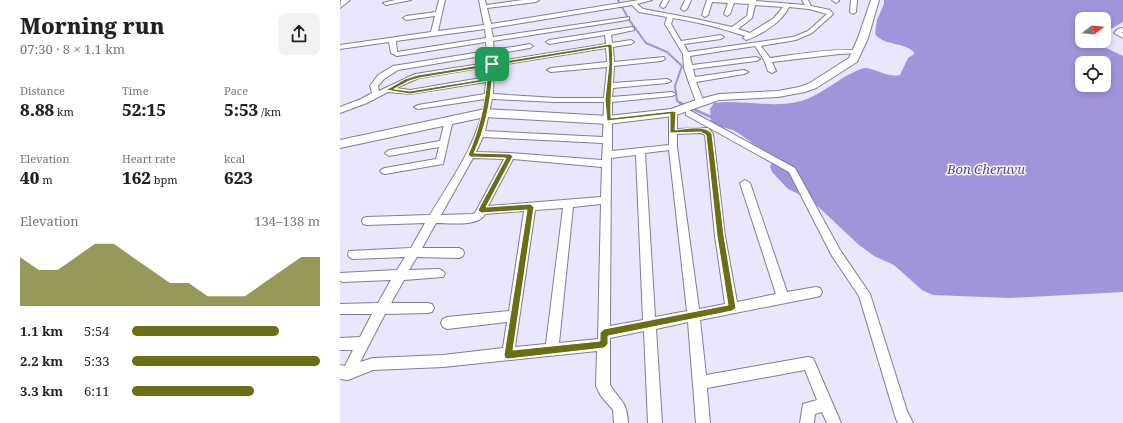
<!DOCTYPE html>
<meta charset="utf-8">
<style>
:root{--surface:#fff;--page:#f2f2f2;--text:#222;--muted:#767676;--accent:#6a6f14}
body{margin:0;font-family:"Noto Serif",serif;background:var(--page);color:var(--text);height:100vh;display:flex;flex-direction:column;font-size:15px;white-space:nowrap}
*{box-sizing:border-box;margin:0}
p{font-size:13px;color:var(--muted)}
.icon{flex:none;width:22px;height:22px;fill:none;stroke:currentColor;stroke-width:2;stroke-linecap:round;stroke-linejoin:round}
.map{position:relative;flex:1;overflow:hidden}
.drawer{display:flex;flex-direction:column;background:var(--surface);width:340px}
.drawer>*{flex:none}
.needle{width:26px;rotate:74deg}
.tools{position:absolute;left:735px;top:12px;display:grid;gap:8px}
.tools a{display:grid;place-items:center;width:36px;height:36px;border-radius:8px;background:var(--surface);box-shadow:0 2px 6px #0003;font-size:20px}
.pin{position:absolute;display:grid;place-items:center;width:34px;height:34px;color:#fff;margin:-17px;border-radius:8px;box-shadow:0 2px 6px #0006}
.round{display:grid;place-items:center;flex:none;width:42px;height:42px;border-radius:8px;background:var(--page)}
.headline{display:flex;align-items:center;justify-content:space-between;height:68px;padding:0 20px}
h1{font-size:22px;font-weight:800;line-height:30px}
.stats{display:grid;grid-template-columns:repeat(3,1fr);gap:6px;height:68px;padding:4px 20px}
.stats div{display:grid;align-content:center}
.stats b{font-size:17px;font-weight:800}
.stats small{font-size:11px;font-weight:400}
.stats p{font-size:11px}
.chart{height:112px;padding:8px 20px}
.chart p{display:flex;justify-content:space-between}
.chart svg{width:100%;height:72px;margin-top:4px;fill:var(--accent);opacity:.7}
ul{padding:0 20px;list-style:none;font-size:13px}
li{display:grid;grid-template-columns:64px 48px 1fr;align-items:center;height:30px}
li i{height:10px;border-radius:5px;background:var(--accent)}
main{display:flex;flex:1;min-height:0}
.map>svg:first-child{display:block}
.water{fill:#a294da;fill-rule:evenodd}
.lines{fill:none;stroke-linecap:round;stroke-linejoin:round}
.stream-far1{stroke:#a294da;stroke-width:2}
.stream{stroke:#a294da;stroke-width:2.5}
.street-casing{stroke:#817d95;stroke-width:2}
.secondary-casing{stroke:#817d95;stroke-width:2}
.street{fill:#fff;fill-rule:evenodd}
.secondary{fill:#fff;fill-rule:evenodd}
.route{fill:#6a6f14;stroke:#fff;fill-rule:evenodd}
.labels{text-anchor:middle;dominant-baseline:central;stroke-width:3;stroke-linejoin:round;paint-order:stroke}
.water-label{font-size:13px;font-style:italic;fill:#5a4397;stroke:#f7f6fb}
</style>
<main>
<section class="drawer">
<div class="headline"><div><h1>Morning run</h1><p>07:30 · 8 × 1.1 km</p></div><a class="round"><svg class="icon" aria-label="share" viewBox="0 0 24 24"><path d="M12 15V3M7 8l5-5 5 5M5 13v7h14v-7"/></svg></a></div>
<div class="stats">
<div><p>Distance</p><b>8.88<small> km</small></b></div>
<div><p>Time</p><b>52:15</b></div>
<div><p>Pace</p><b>5:53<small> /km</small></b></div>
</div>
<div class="stats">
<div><p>Elevation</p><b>40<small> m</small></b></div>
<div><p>Heart rate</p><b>162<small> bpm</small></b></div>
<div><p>kcal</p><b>623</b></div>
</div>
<div class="chart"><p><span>Elevation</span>134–138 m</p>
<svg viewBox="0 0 160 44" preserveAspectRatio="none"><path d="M0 44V14L10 22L20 22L30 14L40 6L50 6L60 14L70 22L80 30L90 30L100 38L110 38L120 38L130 30L140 22L150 14L160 14V44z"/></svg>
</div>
<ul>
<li><b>1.1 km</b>5:54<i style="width:78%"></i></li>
<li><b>2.2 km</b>5:33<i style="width:100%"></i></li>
<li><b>3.3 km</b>6:11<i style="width:65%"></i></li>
</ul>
</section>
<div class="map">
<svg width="783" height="423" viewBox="0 0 783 423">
<rect width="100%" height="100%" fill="#eae6fc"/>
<!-- water -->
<path class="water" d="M544,0H783V22L764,33V19H742V41H758L760,45L783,56V292L669,298L593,295L582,290L554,265L534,256L519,245L471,200L448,189L432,172L430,167L433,160L430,153L416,146L400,134L393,130L377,126L371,121L370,109L374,103C402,99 433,109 461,101C483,95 501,75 524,68C536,68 547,78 560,75L568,58L574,54V52C564,42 544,46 535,34L537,20L544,4ZM742,63H764V85H742Z"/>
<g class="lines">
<!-- stream-far1 -->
<path class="stream-far1" d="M278,0L290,21L306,43L327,52L342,66L335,86L337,101L343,104"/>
<!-- stream -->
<path class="stream" d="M340,103L373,118"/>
<!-- street casing -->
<g class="street-casing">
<g id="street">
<path d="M55,0H71L46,5L43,3Z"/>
<path d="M99,0H105L98,31L144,25L139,0H145L146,5L183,0H199L196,2L147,8L151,24L299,0H312L297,4L303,9L356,19L392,27L407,16L409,4L394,3L390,14L387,16L384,14L388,3L372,2L368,15L365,17L362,15L367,0H416V1L465,5L462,0H468L471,6L490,10L493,14L492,15L472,33L456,40L421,46L430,58C445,56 512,45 520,52L519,53L499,54L432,62L436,71L432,73L428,71L424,60L415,46L350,56L352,65L416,57L420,59L416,61L353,69L355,77L404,70L408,72L404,74L356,82L364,102L360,104L356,102L348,80L344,68L343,54L325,24L327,17L299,12L292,5L151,28L153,37L289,17V19L287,20L153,41L154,50L190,44L193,46L190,48L154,54V62L266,44L265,35L209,44L206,42L209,40L292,27L294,28V30L271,35L272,43L291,40L294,42L291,44L273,47L274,62L324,57L325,59L321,61L274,66L273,83L327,79L331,81L327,83L273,88L272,97L332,92L336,94L332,96L272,102V151L329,145V112L333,109L337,112V129L368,128L373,134L385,236L397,302L436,294L400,183L405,180L410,183L447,292L476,287L480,288L482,292L480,296L476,297L360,320L366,375L468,357L473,358L501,423H487L482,412L475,414L474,423H460L463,404L477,400L465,370L367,388L370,423H356L348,322L316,329L322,423H308L304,331L270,338V385C280,401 287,401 288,423H274L273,410L261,396L256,386L257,351L103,367L33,370L8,380L0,379V365L5,366L13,350H0V338L20,337L32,314H0V304L38,303L51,280L3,282L0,281V273L57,270L65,257L13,259L9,257L8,254L9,251L71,248L85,223L27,225L23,224L22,221L23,218L27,217L90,215C112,178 139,142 145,99L78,109L74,107L78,105L145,94L146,82L70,94L48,92L27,103L0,113V107L21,99L32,93L30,86L38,75L53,66L147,51L146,42L57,56L51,53L49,42L0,49V45L91,32L95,16L66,20L63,18L66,16L96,12ZM415,5L443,7L434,18L410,33L398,29L412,18ZM449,7L469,9L487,14L468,31L453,37L348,52L344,44L381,39L384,37L381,35L341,41L331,24L333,18C358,22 382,28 405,36L403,38L406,40C421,35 442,22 449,7ZM145,29L146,38L57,52L56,41ZM266,48L267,62L211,68L207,70L211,72L267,67L264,98H216L153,94L154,66ZM147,55V63L75,74L39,91L38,86L44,79L58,70ZM147,67V77L70,90L56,88L79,78ZM152,99L216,102H264L263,137L145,131ZM361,133L365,135L375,236L385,304L359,309L337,147V134ZM143,137L263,143L262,160L170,153L136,152ZM329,150L347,311L315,317L305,153ZM296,155L303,320L270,326L271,158ZM133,158L164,159L135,213L133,214L101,215ZM173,159L262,167L261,197L148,206ZM261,204L258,339L219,343L233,207ZM223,208L206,344L175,347L195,210ZM184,211L169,311L107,317L103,319L101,323L103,327L107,329L167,322L163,348L103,355L33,358L20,362L45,314L88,313L92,312L94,308L92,304L88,303H51L64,280L103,277L105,274L103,271L99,269L69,270L77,257L119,258L123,256L124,253L123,250L119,248H82L96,223C109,223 139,227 145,214Z"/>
<path d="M323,0H329L325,7L323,8L320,6Z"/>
<path d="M345,0H351L347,9L344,11L341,9Z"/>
<path d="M492,0H498L499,1L496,3Z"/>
<path d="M511,0H517L516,12L513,14L510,12Z"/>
<path d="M783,28V32L781,33H783V38L774,33L778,29Z"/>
<path d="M349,110L455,168L500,250L530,294L567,411L573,423H558L556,419L519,296L492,256L449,172L346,115V111Z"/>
<path d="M109,117L113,120L103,164L45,174L42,173L40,171L42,169L45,168L96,159L99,147L49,156L45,153L49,150L100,141L105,120Z"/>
</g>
</g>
<!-- secondary casing -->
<g class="secondary-casing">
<g id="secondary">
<path d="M1,0H10L0,8Z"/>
<path d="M531,0H539L528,38L517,62L476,88L465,92L438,97L379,100L333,116L268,124L145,117L0,148V140L145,109L268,116L331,109L356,100L379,94L438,91L459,87L468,84L509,58L518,38Z"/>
</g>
</g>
<!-- street -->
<use href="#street" class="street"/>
<!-- secondary -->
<use href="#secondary" class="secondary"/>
</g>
<!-- route -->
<path class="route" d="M270,44L272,45C274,70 270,93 271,118L333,111L336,112L335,130C346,129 365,124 372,134L384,236L396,308L392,311L268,336V344L264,348L168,359L165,358L164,355L187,210L141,213L138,210L166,158L131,157L128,155C139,130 144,108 147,81L70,94L46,90L65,79L78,75ZM268,47L269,64L265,100L267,121L330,114V133L361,132L366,135L377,236L388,305L264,329L260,333V341L173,350L194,207L190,204L146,207L173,156L170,154L134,153C145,129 150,105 152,79L150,78L70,91L54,89L69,81L79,78Z"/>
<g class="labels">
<!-- water labels -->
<g class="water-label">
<text x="646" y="169">Bon Cheruvu</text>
</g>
</g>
</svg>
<div class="tools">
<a><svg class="needle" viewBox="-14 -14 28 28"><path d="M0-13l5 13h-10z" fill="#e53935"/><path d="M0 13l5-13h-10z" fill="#767676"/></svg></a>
<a><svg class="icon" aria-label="locate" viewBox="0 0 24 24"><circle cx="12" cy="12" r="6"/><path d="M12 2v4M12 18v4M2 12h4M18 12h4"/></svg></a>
</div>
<div class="pin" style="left:152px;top:64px;background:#1e9e55"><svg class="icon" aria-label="arrive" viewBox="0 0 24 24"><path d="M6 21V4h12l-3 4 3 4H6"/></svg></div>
</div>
</main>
